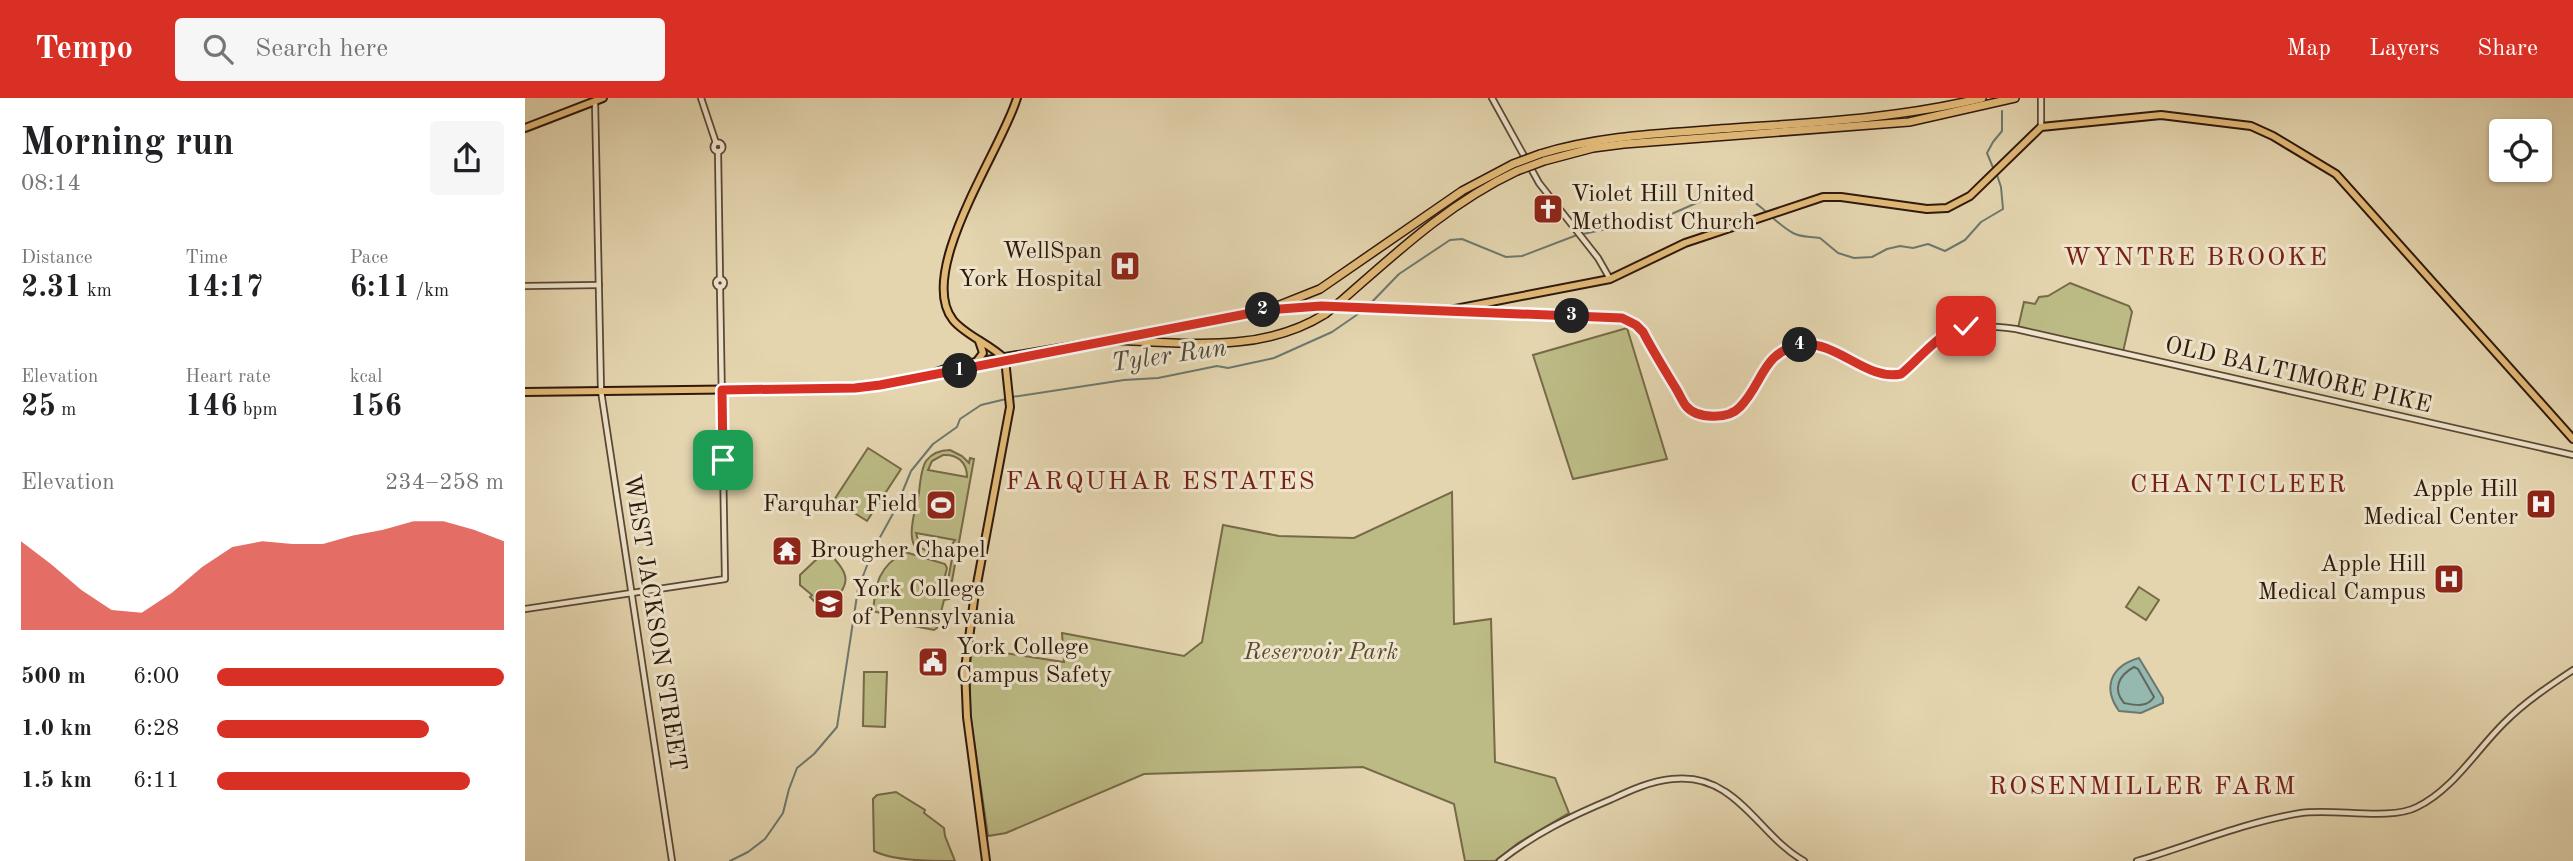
<!DOCTYPE html>
<meta charset="utf-8">
<style>
:root{--surface:#fff;--page:#f6f6f6;--text:#202124;--muted:#757577;--accent:#d93025}
body{margin:0;font-family:"Old Standard TT",serif;background:var(--page);color:var(--text);height:100vh;display:flex;flex-direction:column;font-size:26px;white-space:nowrap}
*{box-sizing:border-box;margin:0}
p{font-size:23px;color:var(--muted)}
.icon{flex:none;width:38px;height:38px;fill:none;stroke:currentColor;stroke-width:2;stroke-linecap:round;stroke-linejoin:round}
.map{position:relative;flex:1;overflow:hidden}
.drawer{display:flex;flex-direction:column;background:var(--surface);width:525px}
.drawer>*{flex:none}
.tools{position:absolute;left:1964px;top:21px;display:grid;gap:14px}
.tools a{display:grid;place-items:center;width:63px;height:63px;border-radius:7px;background:var(--surface);box-shadow:0 2px 5px #0004;font-size:35px}
.pin{position:absolute;display:grid;place-items:center;width:60px;height:60px;color:#fff;margin:-30px;border-radius:14px;box-shadow:0 4px 10px #0006}
.km{position:absolute;width:35px;height:35px;margin:-18px;border-radius:50%;background:#222;color:#fff;font-size:19px;line-height:35px;text-align:center}
.round{display:grid;place-items:center;flex:none;width:74px;height:74px;border-radius:7px;background:var(--page)}
.summary{display:flex;align-items:center;justify-content:space-between;height:119px;padding:0 21px}
h1{font-size:38px;font-weight:800;line-height:52px}
.stats{display:grid;grid-template-columns:repeat(3,1fr);gap:10px;height:119px;padding:7px 21px}
.stats div{display:grid;align-content:center}
.stats b{font-size:30px;font-weight:800}
.stats small{font-size:19px;font-weight:400}
.stats p{font-size:19px}
.chart{height:196px;padding:14px 21px}
.chart p{display:flex;justify-content:space-between}
.chart svg{width:100%;height:126px;margin-top:7px;fill:var(--accent);opacity:.7}
ul{padding:0 21px;list-style:none;font-size:23px}
li{display:grid;grid-template-columns:112px 84px 1fr;align-items:center;height:52px}
li i{height:18px;border-radius:9px;background:var(--accent)}
header{display:flex;align-items:center;gap:42px;box-sizing:border-box;height:98px;padding:0 35px;background:var(--accent);color:#fff}
header strong{font-size:33px}
nav{display:flex;gap:38px;margin-inline-start:auto;font-size:24px}
.search{width:490px;height:63px;background:var(--page);display:flex;align-items:center;gap:18px;box-sizing:border-box;padding:0 24px;border-radius:7px;color:var(--muted);font-size:26px}
main{display:flex;flex:1;min-height:0}
.map>svg:first-child{display:block}
.green{fill:#bcbb85;stroke:#766a48;stroke-width:2;fill-rule:evenodd}
.water{fill:#95b8af;stroke:#6c786e;stroke-width:2}
.lines{fill:none;stroke-linecap:round;stroke-linejoin:round}
.shore{stroke:#62685e;stroke-width:2}
.stream{stroke:#6c786e;stroke-width:2}
.minor-casing{stroke:#5c4735;stroke-width:8}
.major-casing{stroke:#2f180c;stroke-width:10}
.highway-casing{stroke:#2f180c;stroke-width:10}
.minor{stroke:#ede4cb;stroke-width:4.5}
.major{stroke:#e2ba78;stroke-width:6}
.highway{stroke:#e2ba78;stroke-width:7}
.highway-bridge-casing{stroke:#2f180c;stroke-width:10;stroke-linecap:butt}
.highway-bridge{stroke:#e2ba78;stroke-width:7}
.route-casing{stroke:#fff;stroke-width:14}
.route{stroke:#d93025;stroke-width:9}
.labels{text-anchor:middle;dominant-baseline:central;stroke-width:6;stroke-linejoin:round;paint-order:stroke}
.poi-label{font-size:24px;fill:#2f180c;stroke:#ede4cb;text-anchor:start}
.street-label{font-size:24px;fill:#2f180c;stroke:#ede4cb}
.park-label{font-size:24px;font-style:italic;fill:#594930;stroke:#ede4cb}
.neighbourhood-label{font-size:26px;letter-spacing:2px;fill:#7a1f14;stroke:#ede4cb}
.water-label{font-size:26px;font-style:italic;fill:#4e483d;stroke:#ede4cb}
</style>
<header>
<strong>Tempo</strong>
<div class="search"><svg class="icon" aria-label="search" viewBox="0 0 24 24"><circle cx="10" cy="10" r="6"/><path d="M15 15l6 6"/></svg>Search here</div>
<nav><a>Map</a><a>Layers</a><a>Share</a></nav>
</header>
<main>
<section class="drawer">
<div class="summary"><div><h1>Morning run</h1><p>08:14</p></div><a class="round"><svg class="icon" aria-label="share" viewBox="0 0 24 24"><path d="M12 15V3M7 8l5-5 5 5M5 13v7h14v-7"/></svg></a></div>
<div class="stats">
<div><p>Distance</p><b>2.31<small> km</small></b></div>
<div><p>Time</p><b>14:17</b></div>
<div><p>Pace</p><b>6:11<small> /km</small></b></div>
</div>
<div class="stats">
<div><p>Elevation</p><b>25<small> m</small></b></div>
<div><p>Heart rate</p><b>146<small> bpm</small></b></div>
<div><p>kcal</p><b>156</b></div>
</div>
<div class="chart"><p><span>Elevation</span>234–258 m</p>
<svg viewBox="0 0 160 44" preserveAspectRatio="none"><path d="M0 44V13L10 21L20 30L30 37L40 38L50 31L60 22L70 15L80 13L90 14L100 14L110 11L120 9L130 6L140 6L150 9L160 13V44z"/></svg>
</div>
<ul>
<li><b>500 m</b>6:00<i style="width:100%"></i></li>
<li><b>1.0 km</b>6:28<i style="width:74%"></i></li>
<li><b>1.5 km</b>6:11<i style="width:88%"></i></li>
</ul>
</section>
<div class="map">
<svg width="2048" height="763" viewBox="0 0 2048 763">
<rect width="100%" height="100%" fill="#e4d5af"/>
<filter id="stains"><feTurbulence type="fractalNoise" baseFrequency=".00286" numOctaves="4"/><feColorMatrix values="0 0 0 0 .2 0 0 0 0 .09 0 0 0 0 .02 0 0 0 .5 -.17"/></filter>
<radialGradient id="worn" r=".72"><stop offset=".6" stop-color="#630" stop-opacity="0"/><stop offset="1" stop-color="#630" stop-opacity=".3"/></radialGradient>
<!-- green -->
<g class="green">
<path d="M1545,185L1604,208L1607,214L1598,254L1493,230L1499,204L1510,206L1514,199L1523,198Z"/>
<path d="M1102,230L1142,361L1048,381L1008,257Z"/>
<path d="M343,350L376,371L342,423L309,402Z"/>
<path d="M425,352L437,358L444,365L445,360L449,361L427,483L423,482L428,455C420,460 412,463 402,459C376,449 390,415 394,395C395,385 396,371 401,363C407,355 416,352 425,352ZM418,357C432,356 442,364 442,379L403,372L407,363ZM391,435L430,442L421,454L407,456L395,449Z"/>
<path d="M927,394L929,526L966,521L970,664L1030,680L1044,715L993,745L970,763H940L929,706L838,669L619,676L481,735L463,738L444,609L446,550L539,564L537,535L659,558L677,544L698,427L754,438L829,440Z"/>
<path d="M380,454L420,466L422,470L419,482L424,501L419,502L412,530L409,532L384,527L381,522L348,513C351,485 353,469 380,454Z"/>
<path d="M304,455C326,478 326,485 304,508L293,507L285,499L287,497L275,487V477L296,457Z"/>
<path d="M1614,489L1634,502L1621,522L1601,509Z"/>
<path d="M339,574H362L360,629L338,628Z"/>
<path d="M371,694L400,712L399,715L419,730L420,738L430,763C406,763 368,763 349,753L348,701L352,697Z"/>
</g>
<!-- water -->
<path class="water" d="M1614,560L1638,600V605L1616,615L1594,613C1577,589 1586,568 1614,560Z"/>
<g class="lines">
<!-- shore -->
<path class="shore" d="M1609,569L1613,571L1629,599C1622,610 1610,607 1599,605C1587,591 1594,577 1609,569Z"/>
<!-- stream -->
<g class="stream">
<path d="M1469,72L1462,55L1468,44L1477,33V13"/>
<path d="M1058,136L1142,118L1194,95C1229,90 1242,121 1268,135C1278,140 1285,138 1295,140L1313,155L1329,160L1347,159L1362,151L1375,148L1388,150L1403,146L1420,153L1440,142L1456,124L1478,111L1476,89L1472,77"/>
<path d="M843,208L874,176L925,142L937,141L981,159L997,158L1052,137"/>
<path d="M487,299L599,282L633,280L692,268L703,270L749,260L807,234L836,214"/>
<path d="M205,763L223,754L240,741L258,715L264,691L272,670L289,656L312,629L333,491L348,452L370,412L386,373L408,346L432,329L435,321L456,307L481,301"/>
</g>
<!-- minor casing -->
<g class="minor-casing">
<g id="minor">
<path d="M176,0L191,45"/>
<path d="M967,0L1014,85L1073,160L1085,181"/>
<path d="M1516,0V29"/>
<path d="M70,3L76,293L147,763"/>
<circle cx="193" cy="49" r="4.5"/>
<path d="M193,53L195,181"/>
<circle cx="195" cy="185" r="4"/>
<path d="M0,188L74,187"/>
<path d="M930,213L993,218L1091,219C1123,226 1138,267 1153,294C1158,302 1161,309 1170,314C1178,318 1186,318 1195,317C1231,312 1230,262 1260,251C1306,235 1335,284 1376,276C1427,236 1419,221 1491,231L2048,357"/>
<path d="M0,511L200,481L195,189"/>
<path d="M975,763C1009,736 1046,718 1087,701C1106,692 1126,683 1147,681C1165,679 1184,683 1199,693C1229,712 1247,745 1279,763"/>
<path d="M1612,763C1666,747 1720,724 1776,715C1809,710 1865,723 1892,709C1928,692 1952,651 1980,624C2000,604 2024,588 2048,572"/>
</g>
</g>
<!-- major casing -->
<g class="major-casing">
<g id="major">
<path d="M0,30L78,0"/>
<path d="M480,261C465,246 440,237 428,222C390,174 478,49 492,0"/>
<path d="M452,263L458,255L454,243"/>
<path d="M404,277L420,271L450,264L583,242L742,212L788,208L888,213L925,212L1085,181L1160,145L1298,99H1316L1402,111L1422,110L1445,98L1516,29L1636,17L1726,28L1748,38L1811,76L2048,341"/>
<path d="M0,294L330,290L409,278L475,263"/>
<path d="M461,763L442,619L440,571L449,502L485,309L480,261"/>
</g>
</g>
<!-- highway casing -->
<g class="highway-casing">
<g id="highway">
<path d="M1015,56C1070,39 1126,36 1183,32C1275,25 1367,22 1457,0"/>
<path d="M1019,63L1068,50L1099,46L1384,24L1490,0"/>
<path d="M815,204C871,155 924,105 992,73"/>
<path d="M742,212L795,191L937,93L988,66"/>
<path d="M583,242C656,244 735,257 800,216"/>
</g>
</g>
<!-- minor -->
<use href="#minor" class="minor"/>
<!-- major -->
<use href="#major" class="major"/>
<!-- highway -->
<use href="#highway" class="highway"/>
<!-- highway-bridge casing -->
<g class="highway-bridge-casing">
<g id="highway-bridge">
<path d="M988,66L1015,56"/>
<path d="M992,73L1019,63"/>
<path d="M800,216L815,204"/>
</g>
</g>
<!-- highway-bridge -->
<use href="#highway-bridge" class="highway-bridge"/>
</g>
<g class="lines">
<!-- route casing -->
<g class="route-casing">
<path id="route" d="M198,362L197,292L330,290L355,287L742,212L796,208L1097,220L1111,227L1118,234C1128,253 1139,271 1150,289C1154,295 1157,303 1161,308C1172,321 1203,322 1215,309C1238,286 1237,254 1275,247C1311,241 1340,283 1376,276C1396,260 1414,233 1441,228"/>
</g>
<!-- route -->
<use href="#route" class="route"/>
</g>
<!-- icons -->
<defs>
<g id="church-square" transform="scale(1.575)"><rect x="-9" y="-9" width="18" height="18" rx="4" fill="#8f2418" stroke="#ede4cb"/><path d="M-1.2-6h2.4v3.5h3.3v2.4h-3.3V6h-2.4V-.1h-3.3v-2.4h3.3Z" fill="#fff"/></g>
<g id="hospital-square" transform="scale(1.575)"><rect x="-9" y="-9" width="18" height="18" rx="4" fill="#8f2418" stroke="#ede4cb"/><path d="M-5-5h3v3.5h4V-5h3V5h-3V1.5h-4V5h-3Z" fill="#fff"/></g>
<g id="stadium-square" transform="scale(1.575)"><rect x="-9" y="-9" width="18" height="18" rx="4" fill="#8f2418" stroke="#ede4cb"/><path d="M0-5a6.5 5 0 1 0 0 10a6.5 5 0 1 0 0-10ZM-3.5-1.8h7v3.6h-7Z" fill="#fff"/></g>
<g id="temple-square" transform="scale(1.575)"><rect x="-9" y="-9" width="18" height="18" rx="4" fill="#8f2418" stroke="#ede4cb"/><path d="M0-6L5-2H3V0L6.5 2.5H4V6H1.5V3h-3V6H-4V2.5H-6.5L-3 0V-2H-5Z" fill="#fff"/></g>
<g id="university-square" transform="scale(1.575)"><rect x="-9" y="-9" width="18" height="18" rx="4" fill="#8f2418" stroke="#ede4cb"/><path d="M0-5L7-2L0 1L-7-2ZM-4 1L0 2.5L4 1V4Q0 6-4 4Z" fill="#fff"/></g>
<g id="civic-square" transform="scale(1.575)"><rect x="-9" y="-9" width="18" height="18" rx="4" fill="#8f2418" stroke="#ede4cb"/><path d="M-.6-6.5H3V-4.5H.6V-3L4-1V1h2V6H-6V1h2V-1L-.6-3ZM-1.2 2.5V6h2.4V2.5Z" fill="#fff"/></g>
</defs>
<g fill-rule="evenodd">
<use href="#church-square" x="1023" y="111"/>
<use href="#hospital-square" x="600" y="168"/>
<use href="#hospital-square" x="2016" y="406"/>
<use href="#stadium-square" x="416" y="407"/>
<use href="#temple-square" x="262" y="453"/>
<use href="#hospital-square" x="1924" y="481"/>
<use href="#university-square" x="304" y="506"/>
<use href="#civic-square" x="408" y="564"/>
</g>
<g class="labels">
<!-- poi labels -->
<g class="poi-label">
<text x="1046" y="97">Violet Hill United<tspan x="1046" dy="28">Methodist Church</tspan></text>
<text x="577" y="154" text-anchor="end">WellSpan<tspan x="577" dy="28">York Hospital</tspan></text>
<text x="1993" y="392" text-anchor="end">Apple Hill<tspan x="1993" dy="28">Medical Center</tspan></text>
<text x="393" y="407" text-anchor="end">Farquhar Field</text>
<text x="285" y="453">Brougher Chapel</text>
<text x="1901" y="467" text-anchor="end">Apple Hill<tspan x="1901" dy="28">Medical Campus</tspan></text>
<text x="327" y="492">York College<tspan x="327" dy="28">of Pennsylvania</tspan></text>
<text x="431" y="550">York College<tspan x="431" dy="28">Campus Safety</tspan></text>
</g>
<!-- street labels -->
<g class="street-label">
<text transform="translate(1773 278) rotate(13)">OLD BALTIMORE PIKE</text>
<text transform="translate(129 525) rotate(81)">WEST JACKSON STREET</text>
</g>
<!-- park labels -->
<g class="park-label">
<text x="796" y="555">Reservoir Park</text>
</g>
<!-- neighbourhood labels -->
<g class="neighbourhood-label">
<text x="1671" y="160">WYNTRE BROOKE</text>
<text x="636" y="384">FARQUHAR ESTATES</text>
<text x="1714" y="387">CHANTICLEER</text>
<text x="1618" y="689">ROSENMILLER FARM</text>
</g>
<!-- water labels -->
<g class="water-label">
<text transform="translate(644 258) rotate(-8)">Tyler Run</text>
</g>
</g>
<rect width="100%" height="100%" filter="url(#stains)"/>
<rect width="100%" height="100%" fill="url(#worn)"/>
</svg>
<div class="tools">
<a><svg class="icon" aria-label="locate" viewBox="0 0 24 24"><circle cx="12" cy="12" r="6"/><path d="M12 2v4M12 18v4M2 12h4M18 12h4"/></svg></a>
</div>
<div class="pin" style="left:198px;top:362px;background:#1e9e55"><svg class="icon" aria-label="arrive" viewBox="0 0 24 24"><path d="M6 21V4h12l-3 4 3 4H6"/></svg></div>
<div class="pin" style="left:1441px;top:228px;background:#d93025"><svg class="icon" aria-label="check" viewBox="0 0 24 24"><path d="M5 12l5 5 9-10"/></svg></div>
<b class="km" style="left:435px;top:273px">1</b>
<b class="km" style="left:738px;top:212px">2</b>
<b class="km" style="left:1047px;top:218px">3</b>
<b class="km" style="left:1275px;top:247px">4</b>
</div>
</main>
